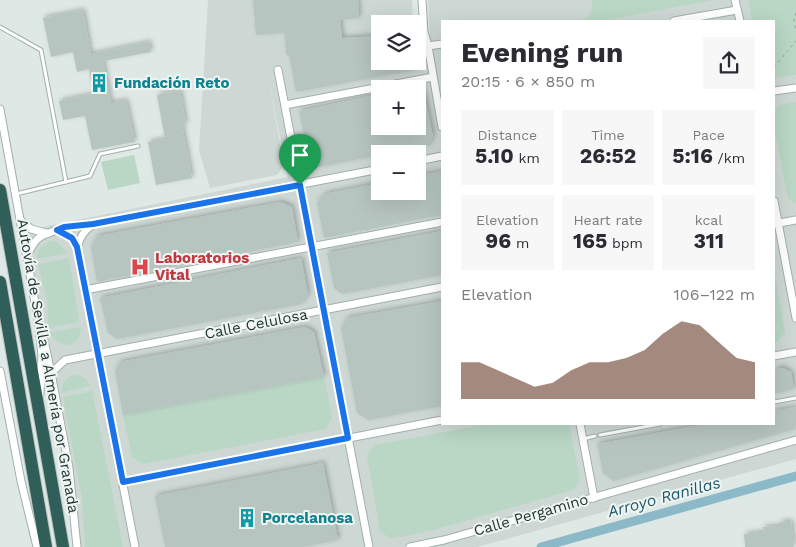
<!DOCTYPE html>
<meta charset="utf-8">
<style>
:root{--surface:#fff;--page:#f7f7f7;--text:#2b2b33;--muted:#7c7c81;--accent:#7e5848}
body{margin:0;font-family:"Work Sans",sans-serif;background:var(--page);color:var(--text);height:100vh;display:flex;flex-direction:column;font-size:19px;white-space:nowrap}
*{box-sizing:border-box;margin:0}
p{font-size:16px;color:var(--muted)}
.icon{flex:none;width:28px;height:28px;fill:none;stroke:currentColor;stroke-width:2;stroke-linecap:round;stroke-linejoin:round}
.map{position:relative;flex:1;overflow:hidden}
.drawer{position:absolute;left:441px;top:20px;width:334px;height:405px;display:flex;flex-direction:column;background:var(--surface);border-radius:0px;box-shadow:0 5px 20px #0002}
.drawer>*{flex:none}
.fabs{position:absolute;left:371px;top:15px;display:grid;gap:10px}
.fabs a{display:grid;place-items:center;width:55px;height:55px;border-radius:0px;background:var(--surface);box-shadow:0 5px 20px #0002;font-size:25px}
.pin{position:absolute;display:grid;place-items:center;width:42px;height:42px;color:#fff;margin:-51px -21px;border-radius:50% 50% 50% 0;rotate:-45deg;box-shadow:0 0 5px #0007}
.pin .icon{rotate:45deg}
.round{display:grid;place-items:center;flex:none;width:52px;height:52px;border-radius:0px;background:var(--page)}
.overview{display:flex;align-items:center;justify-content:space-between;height:85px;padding:0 20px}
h1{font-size:28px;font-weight:700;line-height:38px}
.figures{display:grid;grid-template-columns:repeat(3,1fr);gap:8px;height:85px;padding:5px 20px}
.figures div{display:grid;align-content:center;border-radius:0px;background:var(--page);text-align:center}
.figures b{font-size:21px;font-weight:700}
.figures small{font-size:14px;font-weight:400}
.figures p{font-size:14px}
.chart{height:140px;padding:10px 20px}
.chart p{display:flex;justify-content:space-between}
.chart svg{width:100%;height:90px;margin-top:5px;fill:var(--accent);opacity:.7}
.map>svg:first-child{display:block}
.built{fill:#cdd8d4;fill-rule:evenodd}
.green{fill:#b9d7c4}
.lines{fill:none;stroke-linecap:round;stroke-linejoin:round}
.canal{stroke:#8bb9c8;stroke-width:9}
.building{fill:#b7c5c1;filter:url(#shadow)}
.lane-casing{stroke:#a2afac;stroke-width:5}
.street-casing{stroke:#a2afac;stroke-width:9}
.highway-casing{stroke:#bcc3c2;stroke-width:14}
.path{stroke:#82a9a0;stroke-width:1;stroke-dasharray:2.5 4;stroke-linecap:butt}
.lane{stroke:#fff;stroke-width:3}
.street{stroke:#fff;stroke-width:7}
.highway{stroke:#305f5a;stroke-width:12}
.route-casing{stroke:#fff;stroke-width:10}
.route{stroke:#1a73e8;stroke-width:6}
.labels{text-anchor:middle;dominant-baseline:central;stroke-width:4;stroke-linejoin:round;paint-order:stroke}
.culture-label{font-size:15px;font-weight:bold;fill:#0d838f;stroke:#eef5f2;text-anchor:start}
.health-label{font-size:15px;font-weight:bold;fill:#be3a42;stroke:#eef5f2;text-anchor:start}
.street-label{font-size:15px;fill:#213632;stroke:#eef5f2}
.water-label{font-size:16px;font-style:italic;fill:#22586b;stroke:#eef5f2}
</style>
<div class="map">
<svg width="796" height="547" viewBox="0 0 796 547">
<defs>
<filter id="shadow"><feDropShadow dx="2" dy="-2" stdDeviation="2.5" flood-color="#0004"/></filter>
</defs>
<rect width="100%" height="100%" fill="#dee8e5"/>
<!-- built -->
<path class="built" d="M208,0H412L413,24H380V61H418V39L430,37L428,0H796V459L477,547H76L28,230L288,177L268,78L284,165L277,175L210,188L199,150ZM442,21H774V424H442ZM380,89H418V126H380ZM380,154H418V191H380Z"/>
<!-- green -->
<g class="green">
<path d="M592,0H713L602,21H580C591,17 593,11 592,0Z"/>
<path d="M748,0H796V75L774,78V21H752Z"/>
<path d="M796,102V204L788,199L774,125V112L779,105Z"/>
<path d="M134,155L140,183L108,190L101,162Z"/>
<path d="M53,241L59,244L67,253L37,259C36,249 44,242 53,241Z"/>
<path d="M69,258L79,322L48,328L47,300L38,264Z"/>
<path d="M774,269L785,332L778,341L774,342Z"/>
<path d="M81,327C80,350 61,349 49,333Z"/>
<path d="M72,375C81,375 87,378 90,386L61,393C62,384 64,379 72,375Z"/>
<path d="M324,377L332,417L326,429L143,464L132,457L123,415Z"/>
<path d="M92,391L123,547H85L82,499L63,397Z"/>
<path d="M488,424H569L580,480L573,490L433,530L391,539L380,531L367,456L374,445Z"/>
</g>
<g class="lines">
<!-- canal -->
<path class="canal" d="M541,547L796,476"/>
</g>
<!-- building -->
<g class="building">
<path d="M253,0H358L359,18L340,20L342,38L380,36V61H418L420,69L296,92L289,55H286L285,33L256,35Z"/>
<path d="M83,10L91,54L149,42L151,52L103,61L111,103L126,100L135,142L92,150L85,116L63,120L59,101L93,94L89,69L77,72L73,52L51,57L43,18Z"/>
<path d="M422,84L433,136L428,146L380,154V155L319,167L309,161L299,111L380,94V126H418V85Z"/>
<path d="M180,90L186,124L182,125L192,178L156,185L148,142L165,139L157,95Z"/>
<path d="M442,171V215L324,238L317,203L324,194L380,183V191H418V176Z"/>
<path d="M281,202L292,207L298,242L97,282L91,247L97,236Z"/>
<path d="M442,231V275L342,294L334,288L327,253Z"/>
<path d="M301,258L308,294L301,304L117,339L108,333L100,298Z"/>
<path d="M442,301V406L368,420L357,413L341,328L347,318Z"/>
<path d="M305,327L314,332L324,377L123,415L115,371L120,362Z"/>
<path d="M780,368H783L791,372L794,389L774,394V370Z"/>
<path d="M796,407L795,429L613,481L603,473L597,444L706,424H774V411Z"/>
<path d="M323,463L338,540L304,547H165L155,496Z"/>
<path d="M791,521L794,547H745L744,534L764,532L763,527L780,526V522Z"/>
</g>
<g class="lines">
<!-- lane casing -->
<g class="lane-casing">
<g id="lane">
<path d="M0,27L41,50L66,182"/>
<path d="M16,194L90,176L100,154L138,146"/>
<path d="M774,402L796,398"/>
<path d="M600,435L660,424"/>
<path d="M583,439L595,436"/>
</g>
</g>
<!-- street casing -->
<g class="street-casing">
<g id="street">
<path d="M422,0L424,32L428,46L442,127"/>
<path d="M735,0L740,21"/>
<path d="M674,21L737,10"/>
<path d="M428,46L442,44"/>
<path d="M278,70L369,547"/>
<path d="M774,91L796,88"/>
<path d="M285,105L433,77"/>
<path d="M0,109L38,319L42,355L40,393"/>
<path d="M418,161L442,156"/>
<path d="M774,201L796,318"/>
<path d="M20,220L31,229L46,233"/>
<path d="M93,224C84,231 80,237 77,247L135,547"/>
<path d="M774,224L796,220"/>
<path d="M57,230L72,238L77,247"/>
<path d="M27,255C37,236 38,237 57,230C69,226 80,224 93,224L380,169"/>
<path d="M85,290L442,222"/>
<path d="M43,336L51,373"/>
<path d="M774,356L796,352"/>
<path d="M0,371L21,481L37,547"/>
<path d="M580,424L594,498"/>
<path d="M123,482L442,420"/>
<path d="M77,547L69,468L51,373L65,360L442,287"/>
<path d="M410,547L444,540L796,440"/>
</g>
</g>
<!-- highway casing -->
<g class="highway-casing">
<g id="highway">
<path d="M0,190L63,547"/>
<path d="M0,282L46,547"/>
</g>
</g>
<!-- path -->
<g class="path">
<path d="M796,13L794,19L796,32"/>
<path d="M774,67L796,41"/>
</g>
<!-- lane -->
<use href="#lane" class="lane"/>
<!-- street -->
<use href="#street" class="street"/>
<!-- highway -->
<use href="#highway" class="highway"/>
</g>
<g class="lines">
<!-- route casing -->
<g class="route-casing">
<path id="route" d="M300,185L348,438L123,482L77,247L72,238L57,230L64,227L93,224Z"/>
</g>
<!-- route -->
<use href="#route" class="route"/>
</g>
<!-- icons -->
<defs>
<g id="building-bare" transform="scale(1.5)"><path d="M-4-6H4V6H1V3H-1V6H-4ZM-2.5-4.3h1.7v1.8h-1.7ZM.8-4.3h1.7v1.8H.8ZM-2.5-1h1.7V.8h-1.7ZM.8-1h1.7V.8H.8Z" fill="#0f9aa8" stroke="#eef5f2" stroke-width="2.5" paint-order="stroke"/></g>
<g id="hospital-bare" transform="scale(1.5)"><path d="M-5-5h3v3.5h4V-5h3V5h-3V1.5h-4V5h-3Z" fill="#e0444e" stroke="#eef5f2" stroke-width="2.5" paint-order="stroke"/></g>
</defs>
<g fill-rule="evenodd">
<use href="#building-bare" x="99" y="83"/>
<use href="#hospital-bare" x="140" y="267"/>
<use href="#building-bare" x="247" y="518"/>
</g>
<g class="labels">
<!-- culture labels -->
<g class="culture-label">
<text x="114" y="83">Fundación Reto</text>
<text x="262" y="518">Porcelanosa</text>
</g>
<!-- health labels -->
<g class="health-label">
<text x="155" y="258">Laboratorios<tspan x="155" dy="17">Vital</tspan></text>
</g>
<!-- street labels -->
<g class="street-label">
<text transform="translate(256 324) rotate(-11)">Calle Celulosa</text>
<text transform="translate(48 366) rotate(80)">Autovía de Sevilla a Almería por Granada</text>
<text transform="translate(531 515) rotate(-16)">Calle Pergamino</text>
</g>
<!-- water labels -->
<g class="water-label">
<text transform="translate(664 497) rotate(-15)">Arroyo Ranillas</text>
</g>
</g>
</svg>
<div class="fabs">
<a><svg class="icon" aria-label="layers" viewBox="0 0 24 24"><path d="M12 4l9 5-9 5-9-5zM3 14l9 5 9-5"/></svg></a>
<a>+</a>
<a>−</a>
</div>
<div class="pin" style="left:300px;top:185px;background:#1e9e55"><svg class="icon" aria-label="arrive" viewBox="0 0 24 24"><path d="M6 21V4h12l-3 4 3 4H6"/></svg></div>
<section class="drawer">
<div class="overview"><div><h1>Evening run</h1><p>20:15 · 6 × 850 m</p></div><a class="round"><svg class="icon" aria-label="share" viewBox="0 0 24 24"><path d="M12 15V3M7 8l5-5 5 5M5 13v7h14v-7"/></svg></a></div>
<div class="figures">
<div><p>Distance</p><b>5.10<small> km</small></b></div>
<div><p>Time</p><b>26:52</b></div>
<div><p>Pace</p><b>5:16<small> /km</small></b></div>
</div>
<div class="figures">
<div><p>Elevation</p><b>96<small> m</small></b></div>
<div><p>Heart rate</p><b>165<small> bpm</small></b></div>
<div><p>kcal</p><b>311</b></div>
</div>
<div class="chart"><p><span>Elevation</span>106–122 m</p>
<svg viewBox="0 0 160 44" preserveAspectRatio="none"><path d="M0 44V26L10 26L20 30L30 34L40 38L50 36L60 30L70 26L80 26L90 24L100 20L110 12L120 6L130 8L140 16L150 24L160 26V44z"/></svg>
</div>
</section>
</div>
